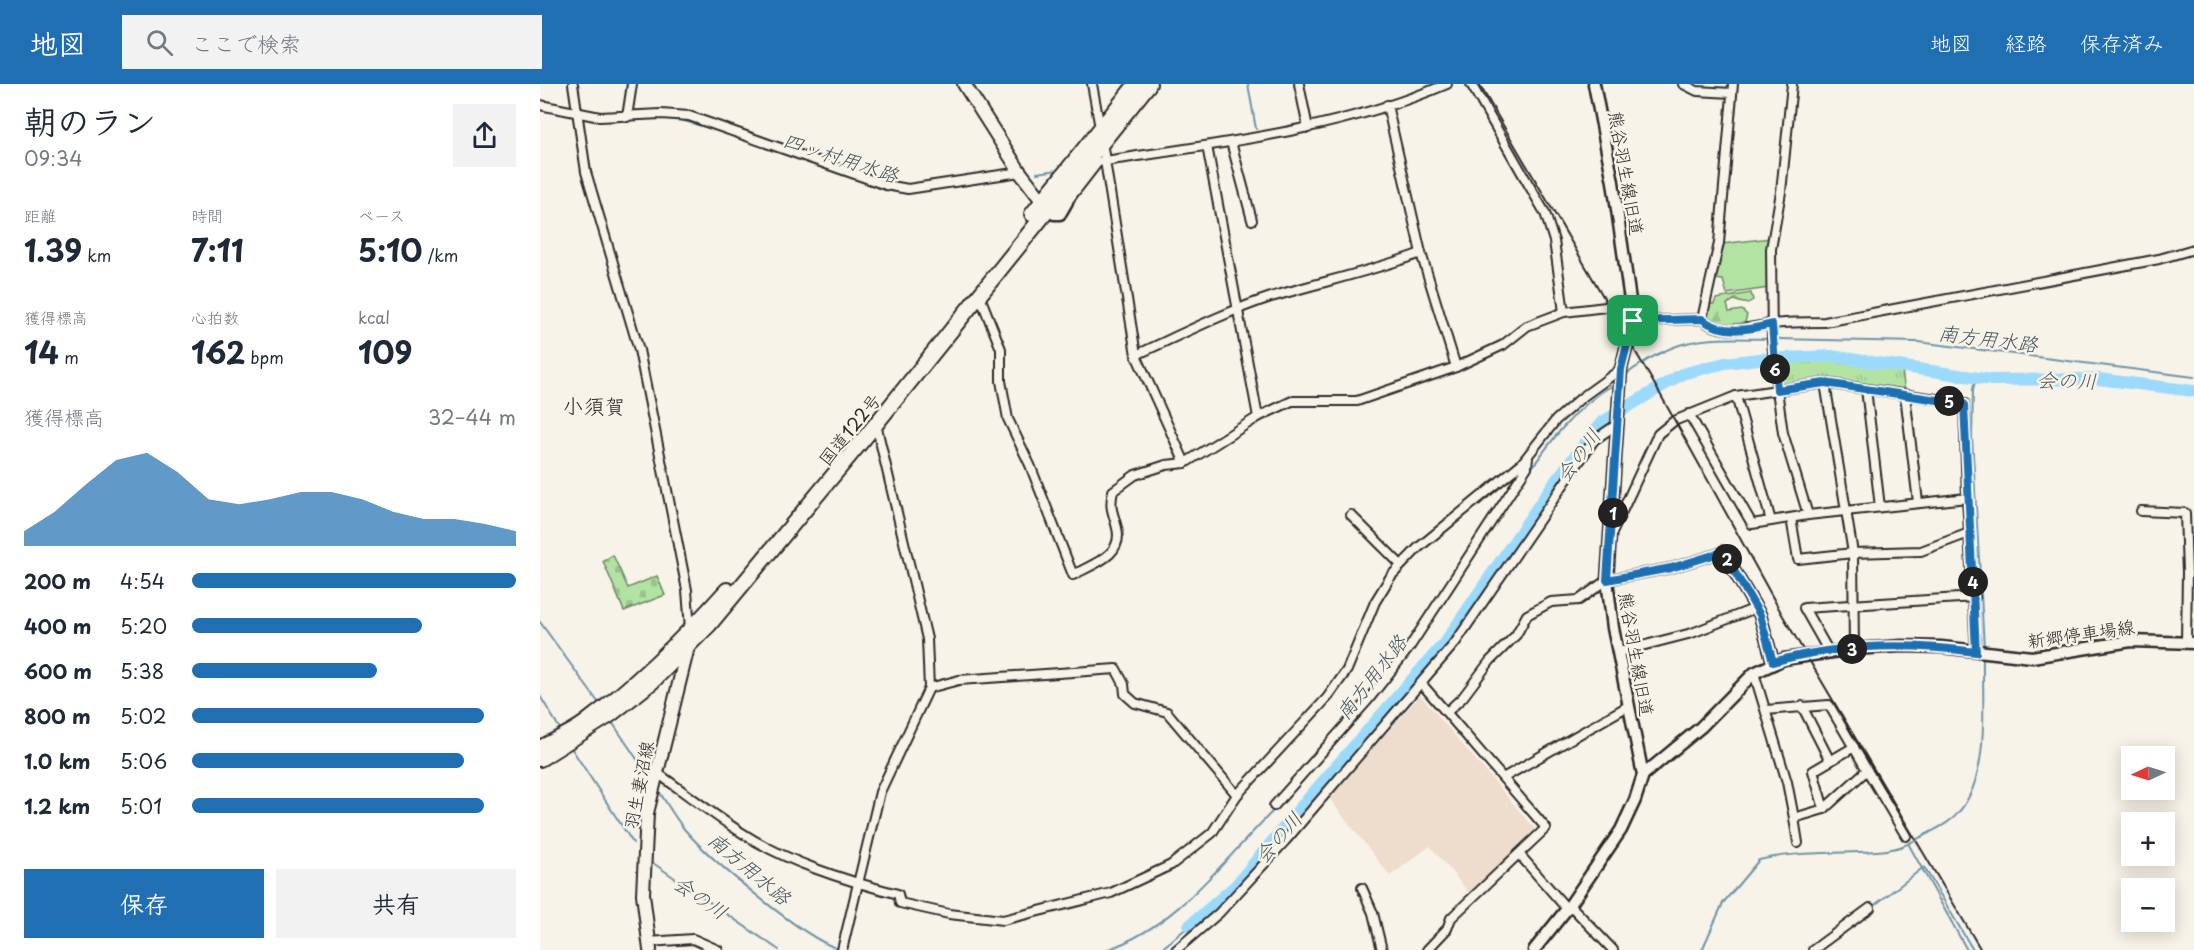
<!DOCTYPE html>
<html lang="ja">
<meta charset="utf-8">
<style>
:root{--surface:#fff;--page:#f2f2f3;--text:#1f2937;--muted:#747a83;--accent:#1f6fb2}
body{margin:0;font-family:"Playpen Sans","Klee One",sans-serif;background:var(--page);color:var(--text);height:100vh;display:flex;flex-direction:column;font-size:22px;white-space:nowrap}
*{box-sizing:border-box;margin:0}
p{font-size:20px;color:var(--muted)}
.icon{flex:none;width:33px;height:33px;fill:none;stroke:currentColor;stroke-width:2;stroke-linecap:round;stroke-linejoin:round}
.map{position:relative;flex:1;overflow:hidden}
.sheet{display:flex;flex-direction:column;background:var(--surface);width:540px}
.sheet>*{flex:none}
.needle{width:39px;rotate:266deg}
.controls{position:absolute;left:1581px;top:662px;display:grid;gap:12px}
.controls a{display:grid;place-items:center;width:54px;height:54px;border-radius:0px;background:var(--surface);box-shadow:0 3px 15px #0003;font-size:30px}
.pin{position:absolute;display:grid;place-items:center;width:51px;height:51px;color:#fff;margin:-26px;border-radius:12px;box-shadow:0 3px 9px #0006}
.km{position:absolute;width:30px;height:30px;margin:-15px;border-radius:50%;background:#222;color:#fff;font-size:16px;line-height:30px;text-align:center}
.round{display:grid;place-items:center;flex:none;width:63px;height:63px;border-radius:0px;background:var(--page)}
.summary{display:flex;align-items:center;justify-content:space-between;height:102px;padding:0 24px}
h1{font-size:33px;font-weight:700;line-height:45px}
.metrics{display:grid;grid-template-columns:repeat(3,1fr);gap:9px;height:102px;padding:6px 24px}
.metrics div{display:grid;align-content:center}
.metrics b{font-size:30px;font-weight:700}
.metrics small{font-size:16px;font-weight:400}
.metrics p{font-size:16px}
.chart{height:168px;padding:12px 24px}
.chart p{display:flex;justify-content:space-between}
.chart svg{width:100%;height:108px;margin-top:6px;fill:var(--accent);opacity:.7}
.action{display:flex;gap:12px;margin-top:auto;padding:12px 24px}
.action a{flex:1;height:69px;border-radius:0px;background:var(--accent);color:#fff;font-size:24px;font-weight:700;line-height:69px;text-align:center}
.action a+a{background:var(--page);color:var(--text)}
ul{padding:0 24px;list-style:none;font-size:20px}
li{display:grid;grid-template-columns:96px 72px 1fr;align-items:center;height:45px}
li i{height:15px;border-radius:8px;background:var(--accent)}
header{display:flex;align-items:center;gap:36px;box-sizing:border-box;height:84px;padding:0 30px;background:var(--accent);color:#fff}
header strong{font-size:28px}
nav{display:flex;gap:33px;margin-inline-start:auto;font-size:21px}
.search{width:420px;height:54px;background:var(--page);display:flex;align-items:center;gap:15px;box-sizing:border-box;padding:0 21px;border-radius:0px;color:var(--muted);font-size:22px}
main{display:flex;flex:1;min-height:0}
.map>svg:first-child{display:block}
.built{fill:#eedccd}
.grass{fill:#b3e3a3;stroke:#6f8767;stroke-width:1.5}
.forest{fill:url(#forest-firs);stroke:#6f8767;stroke-width:1.5}
.cemetery{fill:url(#cemetery-stones);stroke:#6f8767;stroke-width:1.5}
.park{fill:url(#park-tufts);stroke:#6f8767;stroke-width:1.5}
.lines{fill:none;stroke-linecap:round;stroke-linejoin:round}
.stream{stroke:#6f94a9;stroke-width:2}
.river{stroke:#9cdafd;stroke-width:12}
.street-casing{stroke:#2b2b2b;stroke-width:12}
.secondary-casing{stroke:#2b2b2b;stroke-width:15}
.primary-casing{stroke:#2b2b2b;stroke-width:16}
.highway-casing{stroke:#2b2b2b;stroke-width:18}
.street{stroke:#f7f3e8;stroke-width:8}
.secondary{stroke:#f7f3e8;stroke-width:10}
.primary{stroke:#f7f3e8;stroke-width:12}
.highway{stroke:#f7f3e8;stroke-width:14}
.rail{stroke:#2b2b2b;stroke-width:2}
.route-casing{stroke:#fff;stroke-width:12}
.route{stroke:#1f6fb2;stroke-width:8}
.labels{text-anchor:middle;dominant-baseline:central;stroke-width:5;stroke-linejoin:round;paint-order:stroke}
.street-label{font-size:18px;fill:#2b2b2b;stroke:#f7f3e8}
.water-label{font-size:20px;font-style:italic;fill:#475760;stroke:#f7f3e8}
.quarter-label{font-size:21px;fill:#2b2b2b;stroke:#f7f3e8}
</style>
<header>
<strong>地図</strong>
<div class="search"><svg class="icon" aria-label="search" viewBox="0 0 24 24"><circle cx="10" cy="10" r="6"/><path d="M15 15l6 6"/></svg>ここで検索</div>
<nav><a>地図</a><a>経路</a><a>保存済み</a></nav>
</header>
<main>
<section class="sheet">
<div class="summary"><div><h1>朝のラン</h1><p>09:34</p></div><a class="round"><svg class="icon" aria-label="share" viewBox="0 0 24 24"><path d="M12 15V3M7 8l5-5 5 5M5 13v7h14v-7"/></svg></a></div>
<div class="metrics">
<div><p>距離</p><b>1.39<small> km</small></b></div>
<div><p>時間</p><b>7:11</b></div>
<div><p>ペース</p><b>5:10<small> /km</small></b></div>
</div>
<div class="metrics">
<div><p>獲得標高</p><b>14<small> m</small></b></div>
<div><p>心拍数</p><b>162<small> bpm</small></b></div>
<div><p>kcal</p><b>109</b></div>
</div>
<div class="chart"><p><span>獲得標高</span>32–44 m</p>
<svg viewBox="0 0 160 44" preserveAspectRatio="none"><path d="M0 44V38L10 30L20 19L30 9L40 6L50 14L60 25L70 27L80 25L90 22L100 22L110 25L120 30L130 33L140 33L150 35L160 38V44z"/></svg>
</div>
<ul>
<li><b>200 m</b>4:54<i style="width:100%"></i></li>
<li><b>400 m</b>5:20<i style="width:71%"></i></li>
<li><b>600 m</b>5:38<i style="width:57%"></i></li>
<li><b>800 m</b>5:02<i style="width:90%"></i></li>
<li><b>1.0 km</b>5:06<i style="width:84%"></i></li>
<li><b>1.2 km</b>5:01<i style="width:90%"></i></li>
</ul>
<div class="action"><a>保存</a><a>共有</a></div>
</section>
<div class="map">
<svg width="1654" height="866" viewBox="0 0 1654 866">
<defs>
<pattern id="forest-firs" width="22" height="20" patternUnits="userSpaceOnUse" patternTransform="scale(1.5)"><rect width="22" height="20" fill="#b3e3a3"/><path d="M5 1l3.5 6h-7zM16 11l3.5 6h-7z" fill="#9ac38c"/></pattern>
<pattern id="cemetery-stones" width="16" height="16" patternUnits="userSpaceOnUse" patternTransform="scale(1.5)"><rect width="16" height="16" fill="#b3e3a3"/><path d="M2 7V4a2 2 0 0 1 4 0v3zM10 15v-3a2 2 0 0 1 4 0v3z" fill="#9ac38c"/></pattern>
<pattern id="park-tufts" width="24" height="20" patternUnits="userSpaceOnUse" patternTransform="scale(1.5)"><rect width="24" height="20" fill="#b3e3a3"/><path d="M3 7l-1-3M5 7V3M7 7l1-3M15 17l-1-3M17 17v-4M19 17l1-3" fill="none" stroke="#9ac38c"/></pattern>
</defs>
<rect width="100%" height="100%" fill="#f7f3e8"/>
<filter id="ink" filterUnits="userSpaceOnUse"><feTurbulence type="fractalNoise" baseFrequency=".0167" numOctaves="2"/><feDisplacementMap in="SourceGraphic" scale="12" xChannelSelector="R" yChannelSelector="G"/><feConvolveMatrix kernelMatrix="1 2 1 2 8 2 1 2 1" color-interpolation-filters="sRGB"/></filter>
<g filter="url(#ink)">
<!-- built -->
<path class="built" d="M880,611L1000,751L932,812L890,762L850,792L789,714Z"/>
<!-- grass -->
<path class="grass" d="M1230,154L1229,204L1187,210L1183,196L1175,195L1182,160Z"/>
<!-- forest -->
<path class="forest" d="M1211,209L1213,216C1205,222 1201,218 1194,216L1187,220L1189,228L1202,226L1207,231L1204,242L1173,240L1166,233L1169,220H1174L1176,215Z"/>
<!-- cemetery -->
<path class="cemetery" d="M73,471L88,504L117,492L125,511L84,527L63,477Z"/>
<!-- park -->
<path class="park" d="M1281,275L1362,286L1365,309L1285,298L1238,304L1235,278Z"/>
<g class="lines">
<!-- stream -->
<g class="stream">
<path d="M708,0L716,45"/>
<path d="M23,29L33,32"/>
<path d="M44,34L53,35"/>
<path d="M133,34L180,47"/>
<path d="M64,36H86"/>
<path d="M185,49L313,93"/>
<path d="M497,89L518,86"/>
<path d="M343,104L370,109L400,104"/>
<path d="M1237,255L1378,258L1654,293"/>
<path d="M1084,292C1138,251 1164,254 1229,255"/>
<path d="M1436,294L1433,305L1432,353L1444,563"/>
<path d="M968,418C1000,373 1027,327 1076,299"/>
<path d="M0,538L58,618"/>
<path d="M0,612L20,645"/>
<path d="M835,614L864,576"/>
<path d="M72,638L109,693"/>
<path d="M32,665L93,759"/>
<path d="M119,707C127,720 135,734 145,746C170,775 264,855 299,865"/>
<path d="M743,717L791,663"/>
<path d="M1369,761L1427,866"/>
<path d="M113,779L239,866"/>
<path d="M1332,823L1384,783L1433,866"/>
<path d="M566,866C638,842 683,776 735,725"/>
<path d="M620,866L649,842"/>
<path d="M1162,866L1183,819L1219,776C1261,766 1304,771 1347,766C1364,764 1374,756 1389,749C1400,743 1411,738 1419,728C1451,690 1442,618 1443,572"/>
</g>
<!-- river -->
<path class="river" d="M649,842L695,802L765,718L906,557L1014,399L1061,339L1142,290L1185,279L1219,275L1291,272L1452,296L1558,295L1654,307"/>
<!-- street casing -->
<g class="street-casing">
<g id="street">
<path d="M33,0L46,88L99,266L147,506L150,545"/>
<path d="M552,0L560,44"/>
<path d="M759,0L768,44"/>
<path d="M931,0L1005,129L1014,157L1024,228L1091,220"/>
<path d="M1143,0L1157,7L1191,9"/>
<path d="M1252,0L1241,108L1231,165L1232,258L1237,306L1285,299L1313,469L1314,565"/>
<path d="M0,21L60,33L121,30L149,32L346,101L368,105L480,88"/>
<path d="M847,21L881,169L916,283"/>
<path d="M87,33L92,0"/>
<path d="M562,58L596,271L645,379"/>
<path d="M691,58L712,136"/>
<path d="M667,62L718,333"/>
<path d="M527,118L558,78C676,60 797,47 907,0"/>
<path d="M439,210L461,265V297L468,335L490,381L533,491C552,480 584,472 577,444C573,427 569,425 573,407L595,391L626,381L645,379L718,333L752,317H817L916,283L963,261L987,242L1024,228"/>
<path d="M1162,235L1179,159L1193,0"/>
<path d="M1093,237L1162,235C1184,253 1208,243 1233,240C1250,238 1268,238 1285,238L1619,175L1654,165"/>
<path d="M596,271C640,251 685,228 731,213C781,198 833,187 881,169"/>
<path d="M1285,299L1424,319L1427,414"/>
<path d="M1326,305L1340,423"/>
<path d="M1365,311L1378,418"/>
<path d="M1196,312L1231,437"/>
<path d="M1149,330L1212,440L1268,431"/>
<path d="M1601,427L1645,429L1647,489L1646,558"/>
<path d="M811,431L861,481"/>
<path d="M1251,434L1258,475L1313,469L1381,467L1429,449"/>
<path d="M1073,447L1118,350L1134,337L1196,312L1237,306L1243,349L1268,431L1427,414L1436,568"/>
<path d="M1078,568L1152,549L1216,524"/>
<path d="M1289,568L1264,524L1435,513"/>
<path d="M1214,589L1247,698L1254,734L1284,725L1327,686L1289,621L1226,626"/>
<path d="M881,599L1006,744L911,834L907,845L887,866"/>
<path d="M389,604L419,596L576,585L584,600L585,610L595,619L627,628L697,711"/>
<path d="M1262,622L1290,677L1314,663"/>
<path d="M908,627L923,613L950,577L976,551L987,531L1011,518L1039,516L1067,496L1131,484L1183,468"/>
<path d="M1327,686L1366,752"/>
<path d="M116,688C144,708 171,729 199,747C246,778 304,796 358,810L360,819L409,830L463,836L571,809L631,781L672,749L697,711L787,614L807,586L835,518L851,492L878,464L982,379L1016,336L1041,314L1081,285"/>
<path d="M963,694L1088,622"/>
<path d="M734,722L828,616L869,564L987,383L988,373"/>
<path d="M1284,725L1273,687L1290,677"/>
<path d="M1254,734L1258,759"/>
<path d="M979,770L1027,825"/>
<path d="M822,804L833,829L842,866"/>
<path d="M1030,821L1073,866"/>
<path d="M108,858L153,855L178,866"/>
<path d="M302,866L340,708L389,604L387,555L336,340"/>
<path d="M636,866L679,829L746,756L915,559L1054,356L1079,339"/>
<path d="M1273,866L1330,824"/>
</g>
</g>
<!-- secondary casing -->
<g class="secondary-casing">
<g id="secondary">
<path d="M509,124L514,130H520L527,118"/>
<path d="M1183,468L1220,531L1233,578"/>
<path d="M1103,691L1161,643L1214,589L1244,575L1314,565L1362,562L1401,563L1492,573L1591,557L1654,559"/>
<path d="M994,866L1030,821L1081,746L1095,716L1103,691L1073,544L1067,496L1081,285L1093,237L1073,98L1054,0"/>
</g>
</g>
<!-- primary casing -->
<g class="primary-casing">
<g id="primary">
<path d="M424,0L480,88L507,123"/>
<path d="M110,866L103,810L107,729L149,559"/>
</g>
</g>
<!-- highway casing -->
<g class="highway-casing">
<g id="highway">
<path d="M492,130L596,0"/>
<path d="M0,664C15,656 32,649 45,639C97,600 144,554 187,506"/>
<path d="M0,675L70,631L112,598L169,541L336,340L609,0"/>
</g>
</g>
<!-- street -->
<use href="#street" class="street"/>
<!-- secondary -->
<use href="#secondary" class="secondary"/>
<!-- primary -->
<use href="#primary" class="primary"/>
<!-- highway -->
<use href="#highway" class="highway"/>
<!-- rail -->
<path class="rail" d="M939,0L1119,308L1243,532L1441,866"/>
</g>
</g>
<g class="lines" filter="url(#ink)">
<!-- route casing -->
<g class="route-casing">
<path id="route" d="M1162,235C1182,251 1209,246 1232,240L1237,306L1285,299L1424,320L1436,568C1369,559 1298,560 1233,578L1220,531L1183,468L1131,484L1067,496L1081,285L1093,237Z"/>
</g>
<!-- route -->
<use href="#route" class="route"/>
</g>
<g class="labels">
<!-- street labels -->
<g class="street-label">
<text transform="translate(1087 89) rotate(80)">熊谷羽生線旧道</text>
<text transform="translate(309 345) rotate(-51)">国道122号</text>
<text transform="translate(1541 549) rotate(-8)">新郷停車場線</text>
<text transform="translate(1097 570) rotate(80)">熊谷羽生線旧道</text>
<text transform="translate(98 701) rotate(-79)">羽生妻沼線</text>
</g>
<!-- water labels -->
<g class="water-label">
<text transform="translate(301 73) rotate(18)">四ッ村用水路</text>
<text transform="translate(1448 254) rotate(7)">南方用水路</text>
<text transform="translate(1527 296) rotate(1)">会の川</text>
<text transform="translate(1038 371) rotate(-54)">会の川</text>
<text transform="translate(831 593) rotate(-52)">南方用水路</text>
<text transform="translate(738 753) rotate(-49)">会の川</text>
<text transform="translate(210 784) rotate(40)">南方用水路</text>
<text transform="translate(161 813) rotate(34)">会の川</text>
</g>
<!-- quarter labels -->
<g class="quarter-label">
<text x="54" y="321">小須賀</text>
</g>
</g>
</svg>
<div class="controls">
<a><svg class="needle" viewBox="-14 -14 28 28"><path d="M0-13l5 13h-10z" fill="#e53935"/><path d="M0 13l5-13h-10z" fill="#747a83"/></svg></a>
<a>+</a>
<a>−</a>
</div>
<div class="pin" style="left:1093px;top:237px;background:#1e9e55"><svg class="icon" aria-label="arrive" viewBox="0 0 24 24"><path d="M6 21V4h12l-3 4 3 4H6"/></svg></div>
<b class="km" style="left:1073px;top:429px">1</b>
<b class="km" style="left:1187px;top:475px">2</b>
<b class="km" style="left:1312px;top:565px">3</b>
<b class="km" style="left:1433px;top:498px">4</b>
<b class="km" style="left:1409px;top:317px">5</b>
<b class="km" style="left:1235px;top:285px">6</b>
</div>
</main>
